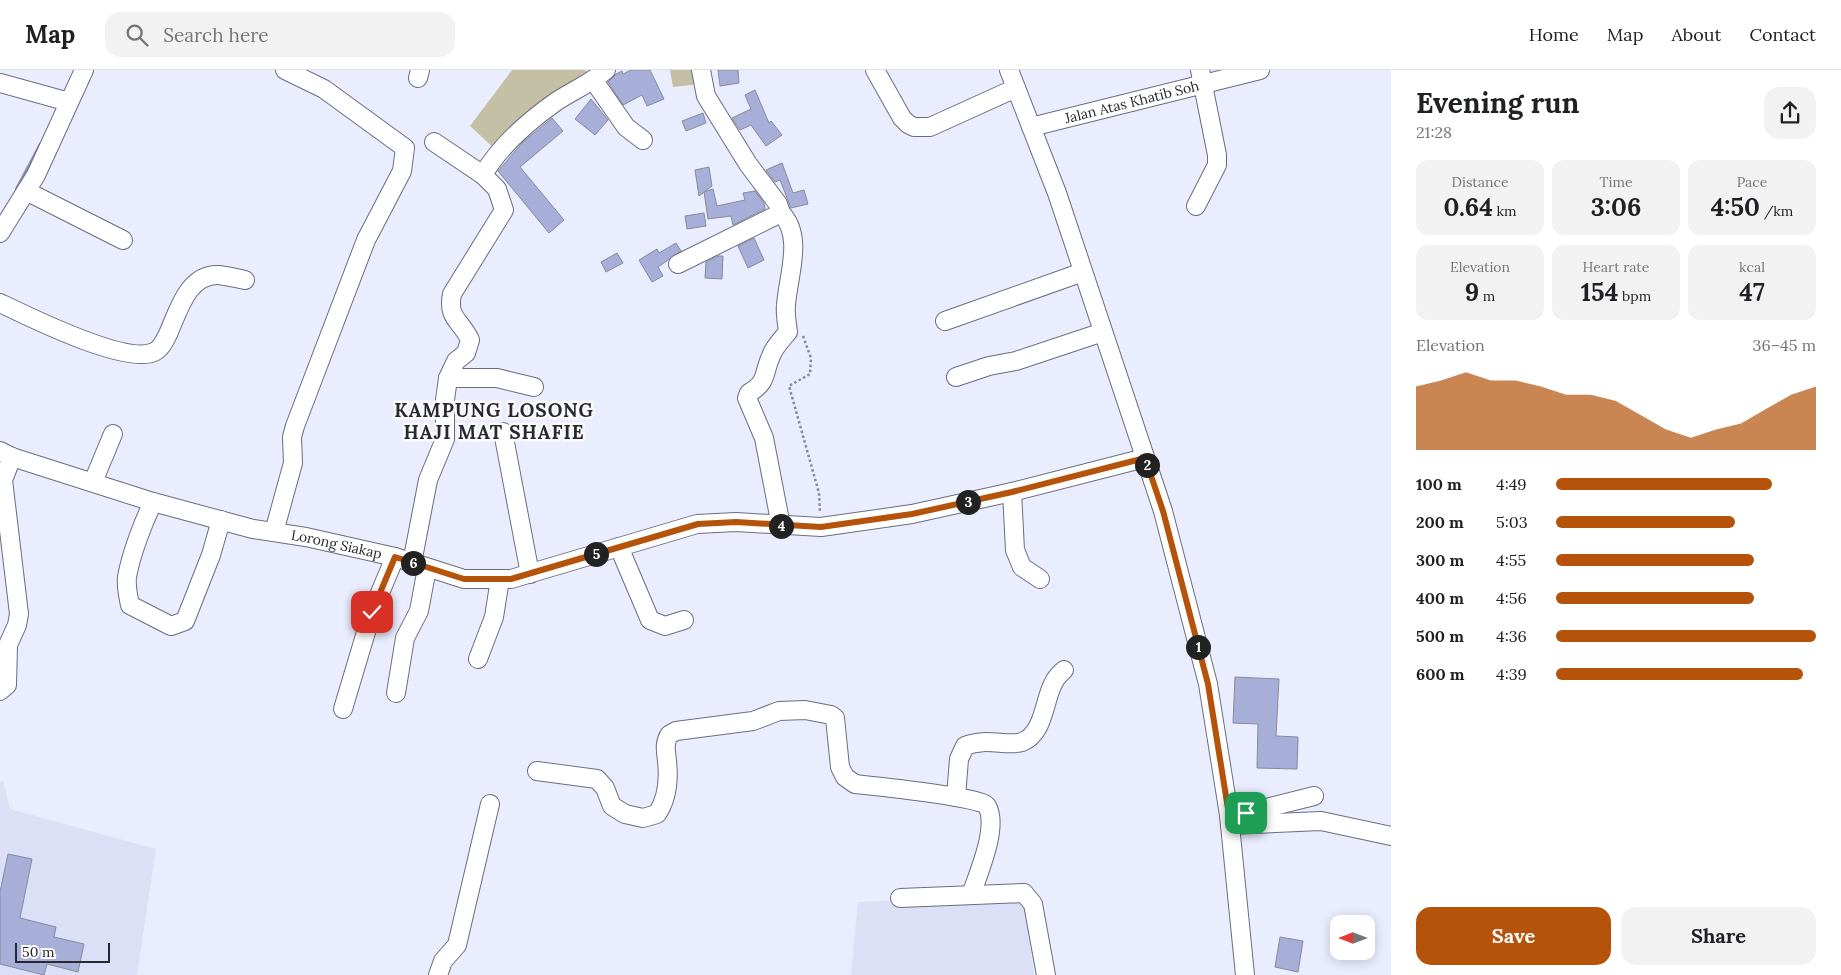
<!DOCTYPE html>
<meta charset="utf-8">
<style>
:root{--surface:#fff;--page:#f2f2f2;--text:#202124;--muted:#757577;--line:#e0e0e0;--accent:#b45309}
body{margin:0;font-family:Lora,serif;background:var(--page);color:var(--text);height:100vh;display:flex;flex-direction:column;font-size:19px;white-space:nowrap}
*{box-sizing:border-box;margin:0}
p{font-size:16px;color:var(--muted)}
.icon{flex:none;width:28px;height:28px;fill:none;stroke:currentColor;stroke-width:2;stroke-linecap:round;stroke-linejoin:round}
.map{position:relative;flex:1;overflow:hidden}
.side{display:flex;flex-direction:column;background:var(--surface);width:450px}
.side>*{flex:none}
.needle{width:32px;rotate:270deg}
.buttons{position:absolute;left:1330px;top:845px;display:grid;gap:10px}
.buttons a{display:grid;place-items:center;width:45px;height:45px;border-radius:10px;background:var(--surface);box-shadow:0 2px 12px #0003;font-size:25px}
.scale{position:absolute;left:15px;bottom:12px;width:95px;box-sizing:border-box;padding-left:5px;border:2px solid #272830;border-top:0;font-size:14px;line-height:18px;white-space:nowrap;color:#272830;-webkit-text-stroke:4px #fbfbfb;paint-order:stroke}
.pin{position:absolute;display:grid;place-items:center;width:42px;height:42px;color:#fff;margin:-21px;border-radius:10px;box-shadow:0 2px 8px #0006}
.km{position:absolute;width:25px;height:25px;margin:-12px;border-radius:50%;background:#222;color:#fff;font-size:14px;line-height:25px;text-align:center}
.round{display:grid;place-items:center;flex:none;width:52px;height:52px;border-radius:15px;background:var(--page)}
.summary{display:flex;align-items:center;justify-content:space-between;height:85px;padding:0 25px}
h1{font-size:28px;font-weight:700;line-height:38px}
.figures{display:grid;grid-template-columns:repeat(3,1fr);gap:8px;height:85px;padding:5px 25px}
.figures div{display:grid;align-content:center;border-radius:12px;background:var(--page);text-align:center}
.figures b{font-size:25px;font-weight:700}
.figures small{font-size:14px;font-weight:400}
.figures p{font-size:14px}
.chart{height:140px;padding:10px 25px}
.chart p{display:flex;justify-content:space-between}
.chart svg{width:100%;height:90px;margin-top:5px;fill:var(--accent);opacity:.7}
.cta{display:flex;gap:10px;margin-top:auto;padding:10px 25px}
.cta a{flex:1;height:58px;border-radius:15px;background:var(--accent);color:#fff;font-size:20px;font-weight:700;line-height:58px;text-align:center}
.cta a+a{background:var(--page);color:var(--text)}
ul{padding:0 25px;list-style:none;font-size:16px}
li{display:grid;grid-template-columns:80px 60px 1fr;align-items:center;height:38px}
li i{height:12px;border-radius:6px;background:var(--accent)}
header{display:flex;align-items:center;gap:30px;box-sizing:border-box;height:70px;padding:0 25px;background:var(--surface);border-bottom:1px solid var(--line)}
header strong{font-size:24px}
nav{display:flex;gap:28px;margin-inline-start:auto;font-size:18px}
.search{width:350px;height:45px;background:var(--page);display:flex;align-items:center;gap:12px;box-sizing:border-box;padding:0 18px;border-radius:15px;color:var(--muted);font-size:19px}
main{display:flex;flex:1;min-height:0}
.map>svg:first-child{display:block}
.built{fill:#dce0f7}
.green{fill:#c4c0a5}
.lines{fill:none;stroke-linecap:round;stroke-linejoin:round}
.stream{stroke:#8c92ba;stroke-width:4}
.building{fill:#a7aed8;stroke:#868a9c}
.minor-casing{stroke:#6a6d7f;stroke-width:20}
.path{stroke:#878995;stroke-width:2.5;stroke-dasharray:2.5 2.5;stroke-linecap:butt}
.minor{stroke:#fff;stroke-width:18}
.route-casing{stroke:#fff;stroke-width:10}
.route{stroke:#b45309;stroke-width:6}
.labels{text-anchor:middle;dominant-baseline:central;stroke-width:5;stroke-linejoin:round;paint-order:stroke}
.street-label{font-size:14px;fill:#272830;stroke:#fbfbfb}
.district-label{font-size:19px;font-weight:bold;letter-spacing:1px;fill:#272830;stroke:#fbfbfb}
</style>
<header>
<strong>Map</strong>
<div class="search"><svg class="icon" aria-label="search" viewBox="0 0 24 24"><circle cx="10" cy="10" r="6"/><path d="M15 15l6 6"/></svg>Search here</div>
<nav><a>Home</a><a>Map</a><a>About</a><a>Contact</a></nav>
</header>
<main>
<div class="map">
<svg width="1391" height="905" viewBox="0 0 1391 905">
<rect width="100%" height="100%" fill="#eaedfe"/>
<!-- built -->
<g class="built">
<path d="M3,711L10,739L156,779L137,905H0V712Z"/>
<path d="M1024,826L1034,905H851L858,832Z"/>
</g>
<!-- green -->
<g class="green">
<path d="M512,0H584L589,2L496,80L470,56Z"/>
<path d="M670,0H697L700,14L673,17Z"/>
</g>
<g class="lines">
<!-- stream -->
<path class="stream" d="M17,119L41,74"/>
</g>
<!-- building -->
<g class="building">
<path d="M631,0H650L664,29L647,36L642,25L623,35L608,12L616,4L622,1L623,4Z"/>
<path d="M718,0H738L739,13L720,16Z"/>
<path d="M755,20L769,53L771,51L782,65L766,76L751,55L740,60L732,48L751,39L745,25Z"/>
<path d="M591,29L608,50L595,65L575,49Z"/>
<path d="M703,43L706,53L686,61L682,51Z"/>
<path d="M552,48L563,61L520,97L564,150L549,163L498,101L523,72Z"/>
<path d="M782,93L793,123L804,120L808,134L791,138L780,110L775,112L766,100Z"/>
<path d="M709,97L712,116L699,126L695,100Z"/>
<path d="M713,119L717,136L745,130L743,123L755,121L764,133L765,139L733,155L731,146L708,149L704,122Z"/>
<path d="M704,143L706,156L687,159L685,146Z"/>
<path d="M754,168L764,190L748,198L738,176Z"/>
<path d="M676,173L681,181L658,197L663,206L652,212L639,190L657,179L659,183Z"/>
<path d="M617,183L623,193L606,202L601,192Z"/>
<path d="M718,186H723L722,209L705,208L706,192Z"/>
<path d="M1235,607L1279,609L1276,666L1298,667L1297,699L1257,698L1258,654L1233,653Z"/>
<path d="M8,784L32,789L20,848L56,857L54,867L84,874L78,902L47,894L44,905L0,894V822Z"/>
<path d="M1280,867L1303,871L1298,902L1275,897Z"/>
</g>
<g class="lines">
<!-- minor casing -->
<g class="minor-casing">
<g id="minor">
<path d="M875,0L902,48L908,54L914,57H930L1016,18"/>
<path d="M1009,0L1057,123L1163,441L1208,614L1229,745L1245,905"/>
<path d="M418,8L420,0"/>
<path d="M594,11L626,57L643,70"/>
<path d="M0,13L69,32"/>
<path id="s1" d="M1031,57L1260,0"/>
<path d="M483,105C499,77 530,50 557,31C574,20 591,13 606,0"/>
<path d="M26,121L123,170"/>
<path d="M1196,136L1217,95V85L1200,0"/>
<path d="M781,143C804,166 788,206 786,235C785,244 787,253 788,262C782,269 774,277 771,286C763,303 768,312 749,323L747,328L764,368L781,456"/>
<path d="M0,163L36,105L84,0"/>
<path d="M678,194L781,143L778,134L748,94L706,26L701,0"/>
<path d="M0,233C29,247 126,295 154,282C161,279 165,270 168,264C178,242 188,203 219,205C227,206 236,208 245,210"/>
<path d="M945,251L1083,202"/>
<path d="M956,307L989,296L1016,291L1103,262"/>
<path d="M448,308H497L534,317"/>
<path d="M503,362L530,504"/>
<path id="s2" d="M0,381L12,387L153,432L253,459L306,467L395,487L464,509H511L697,454L736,452L821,457L912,444L1012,422L1145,388"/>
<path d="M93,412L113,364"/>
<path d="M1012,422L1015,480L1022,497L1040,509"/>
<path d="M153,432C143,453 131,484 127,507C126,516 128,526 130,535L171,556L185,551L211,485L221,450"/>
<path d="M274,462L293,393L292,367L295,356L366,170L402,101L405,78L324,19L285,0"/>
<path d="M619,477L650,550L665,556L684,550"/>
<path d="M412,493L428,410L445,369V330L448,308L456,291L466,283L470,270C461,250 447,249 452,224L504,140L497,119L483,105L434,72"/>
<path d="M478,589L494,547L500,509"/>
<path d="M0,621L7,615L8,575L17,555L19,544L3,410L12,387"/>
<path d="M396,623L405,568L419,541L427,498"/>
<path d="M343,639L372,542L395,487"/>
<path d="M537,701L597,709L605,718L612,736L625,744L643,748L657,744C667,729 669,709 667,691C666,681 664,674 669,665L676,661L753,651L779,641L805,640L831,645L835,648L840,697L845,707L855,714C873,716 982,727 987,736C999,757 978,804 971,825"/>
<path d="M956,727L959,689L965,676C986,667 1007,677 1022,672C1045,663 1044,628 1054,612C1056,607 1061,603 1064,600"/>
<path d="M1229,745L1246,743L1314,726"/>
<path d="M1230,755L1321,751L1391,766"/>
<path d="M900,828L1024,823L1033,834L1046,905"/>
<path d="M438,905L443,891L457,875L490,734"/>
</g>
</g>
<!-- path -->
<path class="path" d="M803,266L811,288L810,304L789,316L819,423L820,443"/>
<!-- minor -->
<use href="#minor" class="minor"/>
</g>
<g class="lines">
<!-- route casing -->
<g class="route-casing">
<path id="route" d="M372,542L395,487L464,509H511L698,454L736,452L821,457L912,444L1012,422L1145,388L1163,441L1208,614L1229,745L1246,743"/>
</g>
<!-- route -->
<use href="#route" class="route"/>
</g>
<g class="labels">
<!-- street labels -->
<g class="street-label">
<text stroke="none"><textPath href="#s1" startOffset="104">Jalan Atas Khatib Soh</textPath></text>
<text stroke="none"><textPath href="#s2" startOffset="350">Lorong Siakap</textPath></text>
</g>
<!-- district labels -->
<g class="district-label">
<text x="494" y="340">KAMPUNG LOSONG<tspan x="494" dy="22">HAJI MAT SHAFIE</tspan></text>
</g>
</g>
</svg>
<div class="buttons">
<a><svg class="needle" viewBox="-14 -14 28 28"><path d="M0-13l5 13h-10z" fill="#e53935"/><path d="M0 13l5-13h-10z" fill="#757577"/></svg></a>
</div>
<div class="scale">50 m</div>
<div class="pin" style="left:1246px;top:743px;background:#1e9e55"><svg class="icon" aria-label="arrive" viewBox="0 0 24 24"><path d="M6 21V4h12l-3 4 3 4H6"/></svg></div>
<div class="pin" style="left:372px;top:542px;background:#d93025"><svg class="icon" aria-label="check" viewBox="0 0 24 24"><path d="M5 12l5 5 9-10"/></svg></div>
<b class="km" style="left:1198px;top:577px">1</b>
<b class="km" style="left:1147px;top:395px">2</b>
<b class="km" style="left:968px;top:432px">3</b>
<b class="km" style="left:781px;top:456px">4</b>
<b class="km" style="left:596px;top:484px">5</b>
<b class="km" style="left:413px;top:493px">6</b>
</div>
<section class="side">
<div class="summary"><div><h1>Evening run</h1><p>21:28</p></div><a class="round"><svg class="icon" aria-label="share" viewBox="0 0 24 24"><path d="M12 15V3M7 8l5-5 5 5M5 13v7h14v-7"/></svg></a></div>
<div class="figures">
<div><p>Distance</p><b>0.64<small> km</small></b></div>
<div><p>Time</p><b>3:06</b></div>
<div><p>Pace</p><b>4:50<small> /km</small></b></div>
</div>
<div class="figures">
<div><p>Elevation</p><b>9<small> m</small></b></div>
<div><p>Heart rate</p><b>154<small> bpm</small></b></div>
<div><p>kcal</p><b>47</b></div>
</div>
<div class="chart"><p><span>Elevation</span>36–45 m</p>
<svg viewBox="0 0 160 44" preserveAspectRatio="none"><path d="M0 44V13L10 10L20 6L30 10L40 10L50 13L60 17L70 17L80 20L90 27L100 34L110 38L120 34L130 31L140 24L150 17L160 13V44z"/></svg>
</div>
<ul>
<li><b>100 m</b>4:49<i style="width:83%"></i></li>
<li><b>200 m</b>5:03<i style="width:69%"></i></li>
<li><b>300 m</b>4:55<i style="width:76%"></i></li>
<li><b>400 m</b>4:56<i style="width:76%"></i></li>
<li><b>500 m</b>4:36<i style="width:100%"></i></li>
<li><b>600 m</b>4:39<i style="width:95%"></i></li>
</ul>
<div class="cta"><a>Save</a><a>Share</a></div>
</section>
</main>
